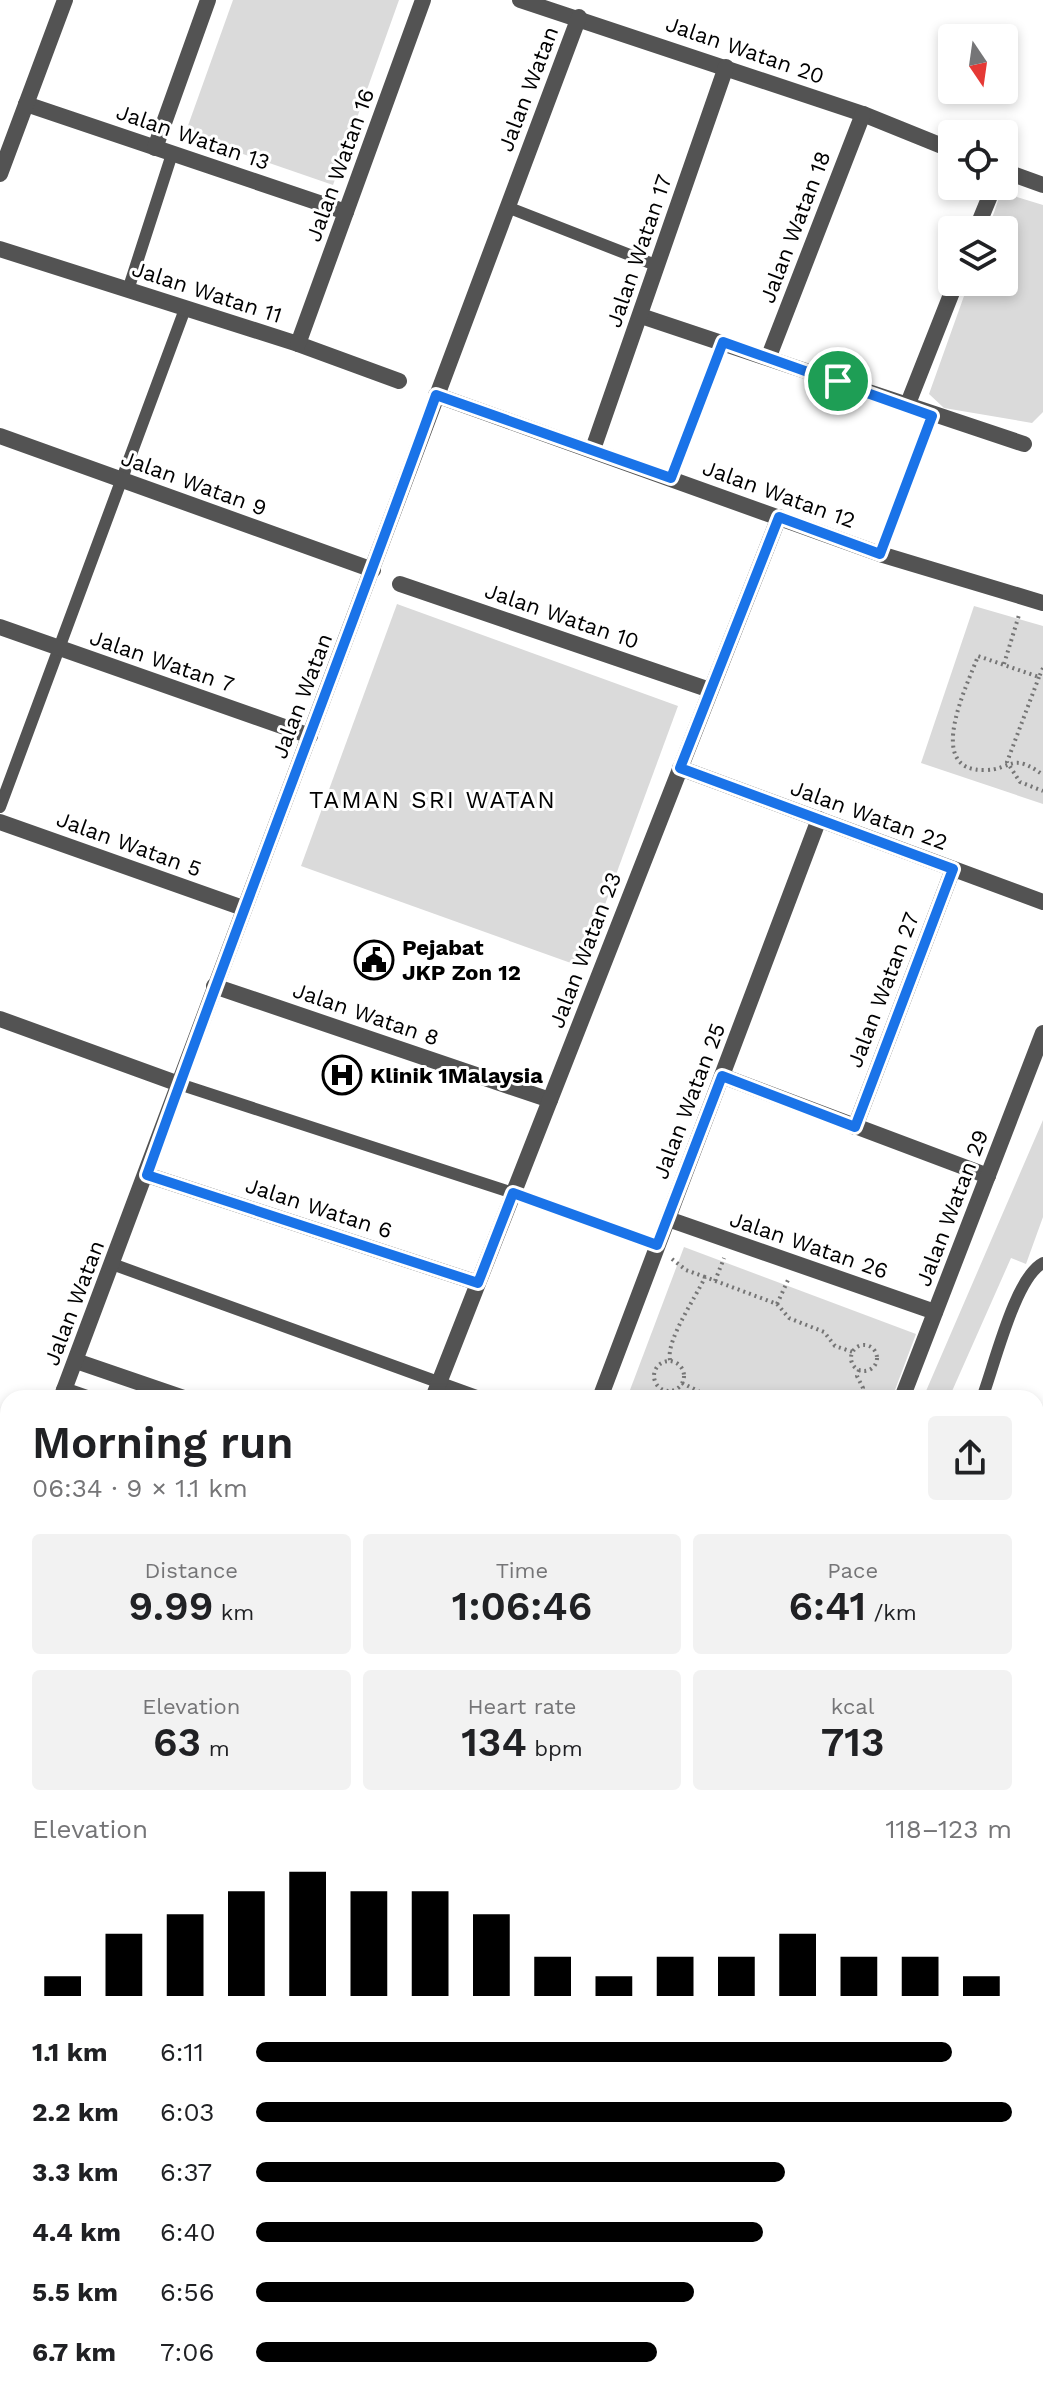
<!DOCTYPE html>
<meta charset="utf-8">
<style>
:root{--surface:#fff;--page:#f2f2f2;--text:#202124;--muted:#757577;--accent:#000}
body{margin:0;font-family:"Work Sans",sans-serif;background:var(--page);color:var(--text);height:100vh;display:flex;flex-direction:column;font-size:30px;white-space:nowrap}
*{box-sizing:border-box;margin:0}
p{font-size:26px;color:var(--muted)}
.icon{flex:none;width:44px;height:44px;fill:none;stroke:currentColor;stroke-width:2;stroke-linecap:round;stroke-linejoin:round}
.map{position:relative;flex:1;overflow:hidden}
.panel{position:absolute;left:0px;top:1390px;width:1044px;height:1010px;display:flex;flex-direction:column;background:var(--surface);border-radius:24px 24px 0 0;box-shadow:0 4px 12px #0003}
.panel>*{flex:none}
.needle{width:52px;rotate:167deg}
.controls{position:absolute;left:938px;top:24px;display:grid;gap:16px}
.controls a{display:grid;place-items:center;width:80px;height:80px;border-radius:8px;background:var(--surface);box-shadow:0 4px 12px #0003;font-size:40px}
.pin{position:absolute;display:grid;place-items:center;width:68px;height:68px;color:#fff;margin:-34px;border:4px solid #fff;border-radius:50%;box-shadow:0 2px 8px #0007}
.round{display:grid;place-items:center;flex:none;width:84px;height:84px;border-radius:8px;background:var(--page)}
.overview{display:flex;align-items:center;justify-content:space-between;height:136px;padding:0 32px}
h1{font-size:44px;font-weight:600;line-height:60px}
.stats{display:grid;grid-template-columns:repeat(3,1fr);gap:12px;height:136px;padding:8px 32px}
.stats div{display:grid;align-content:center;border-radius:8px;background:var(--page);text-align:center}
.stats b{font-size:40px;font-weight:600}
.stats small{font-size:22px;font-weight:400}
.stats p{font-size:22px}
.chart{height:224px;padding:16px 32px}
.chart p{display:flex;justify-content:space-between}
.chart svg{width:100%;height:144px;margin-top:8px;stroke:var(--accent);stroke-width:6}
ul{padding:0 32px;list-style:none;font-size:26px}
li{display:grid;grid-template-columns:128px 96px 1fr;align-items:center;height:60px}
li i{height:20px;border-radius:10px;background:var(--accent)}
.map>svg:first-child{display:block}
.green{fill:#dadada}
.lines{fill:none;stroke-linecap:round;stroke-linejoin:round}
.path{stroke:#757575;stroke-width:4;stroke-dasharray:2 4;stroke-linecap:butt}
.service{stroke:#535353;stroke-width:12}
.minor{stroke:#535353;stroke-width:16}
.tertiary{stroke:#535353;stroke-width:16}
.route-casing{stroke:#fff;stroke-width:16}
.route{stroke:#1a73e8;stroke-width:10}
.labels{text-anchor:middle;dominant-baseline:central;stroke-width:6;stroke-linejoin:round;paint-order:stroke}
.street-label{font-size:22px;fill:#000;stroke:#fff}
.poi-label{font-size:22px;font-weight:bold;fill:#000;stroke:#fff;text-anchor:start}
.neighbourhood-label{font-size:24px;letter-spacing:2px;fill:#000;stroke:#fff}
</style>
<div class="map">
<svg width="1043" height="2399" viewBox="0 0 1043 2399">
<rect width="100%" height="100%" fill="#fff"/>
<!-- green -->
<g class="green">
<path d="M233,0H399L333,185L185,134Z"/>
<path d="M1001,192L1043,205V412L1032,423L944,408L929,394L969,282H1004V230H988Z"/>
<path d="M397,604L678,706L582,967L301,866Z"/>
<path d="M974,606L1043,626V804L921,763Z"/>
<path d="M1043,1120V1217L1026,1264L1011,1258L949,1398H923Z"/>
<path d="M684,1247L916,1334L892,1398H627Z"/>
<path d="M1036,1604L1043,1607V1751L1036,1769Z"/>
</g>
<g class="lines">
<!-- path -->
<g class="path">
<path d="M1004,664L1019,615"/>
<path d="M1043,668L1039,677L978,656C968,684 923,772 985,770C1012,770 1011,751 1043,775"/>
<path d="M1039,677L1007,762L1020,782L1043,791"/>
<path d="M672,1259L686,1270L705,1277"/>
<path d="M715,1281L724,1258"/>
<path d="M777,1304L788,1280"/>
<circle cx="864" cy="1358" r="13"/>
<path d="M670,1360C666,1340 695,1299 705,1277L777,1304L789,1318L824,1332L835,1346L853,1352"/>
<circle cx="669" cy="1376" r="15"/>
<path d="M859,1370L857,1376L863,1388L860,1398"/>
<path d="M682,1383L708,1396L714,1393L726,1398"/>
<path d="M656,1398L660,1389"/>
</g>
<!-- service -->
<g class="service">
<path d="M507,207L658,266"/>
<path d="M128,290L172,154"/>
<path d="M671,478L723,342"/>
<path d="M880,554L932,416"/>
<path d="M0,807L185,309"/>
<path d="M179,1084L513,1193L657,1245"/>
<path d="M112,1264L482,1398"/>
<path d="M982,1398C994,1367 1015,1277 1043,1263"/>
<path d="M0,1760L8,1740"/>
<path d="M0,2088L8,2091"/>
</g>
<!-- minor -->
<g class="minor">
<path d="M520,0L863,114L952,150"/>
<path d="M26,104L346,212"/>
<path d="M155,148L208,0"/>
<path d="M1004,171L1043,185"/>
<path d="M0,174L65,0"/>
<path d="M976,230L994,186"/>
<path d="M0,249L298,344L399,381"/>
<path d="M641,316L1024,444"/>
<path d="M298,344L423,0"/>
<path d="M769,356L863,114"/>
<path d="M436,395L880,554L1043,603"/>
<path d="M907,406L956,282"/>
<path d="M0,436L373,570"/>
<path d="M593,449L726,67"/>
<path d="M400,584L710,690"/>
<path d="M0,627L310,736"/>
<path d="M680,768L1043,902"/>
<path d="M0,822L243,908"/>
<path d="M214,986L550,1100"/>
<path d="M0,1019L179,1084"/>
<path d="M722,1076L988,1176"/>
<path d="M855,1127L953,869"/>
<path d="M147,1175L478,1283"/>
<path d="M668,1219L935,1312"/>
<path d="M76,1361L184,1398"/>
<path d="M64,1390L87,1398"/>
<path d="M433,1398L779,517"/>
<path d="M600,1398L819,819"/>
<path d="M902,1398L1043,1033"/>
<path d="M0,1434L8,1437"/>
<path d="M0,1543L8,1545"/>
<path d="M1036,1819L1043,1802"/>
<path d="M0,1846L8,1849"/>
<path d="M1036,1954L1043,1953"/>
<path d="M0,1997L8,1979"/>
<path d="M1036,2137L1043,2135"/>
<path d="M0,2220L8,2218"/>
<path d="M1036,2330L1043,2331"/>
<path d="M0,2363L8,2361"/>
<path d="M337,2399L339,2392"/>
</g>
<!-- tertiary -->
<g class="tertiary">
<path d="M61,1398L579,17"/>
<path d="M0,1535L8,1517"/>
</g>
</g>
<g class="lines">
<!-- route casing -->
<g class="route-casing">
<path id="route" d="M723,342L932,416L880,554L779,517L680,768L953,869L855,1127L722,1076L657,1245L513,1193L478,1283L147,1175C240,914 342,655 436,395L671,478Z"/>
</g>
<!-- route -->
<use href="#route" class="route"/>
</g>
<!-- icons -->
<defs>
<g id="civic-ring" transform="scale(2)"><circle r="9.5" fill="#fff" stroke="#000" stroke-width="1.5"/><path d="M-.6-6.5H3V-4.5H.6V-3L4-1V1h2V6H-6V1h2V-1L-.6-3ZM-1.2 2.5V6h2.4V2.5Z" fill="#000"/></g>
<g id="hospital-ring" transform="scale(2)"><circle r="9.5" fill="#fff" stroke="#000" stroke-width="1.5"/><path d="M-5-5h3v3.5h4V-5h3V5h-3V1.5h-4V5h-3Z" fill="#000"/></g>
</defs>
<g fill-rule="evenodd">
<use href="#civic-ring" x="374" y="960"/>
<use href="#hospital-ring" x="342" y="1075"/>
</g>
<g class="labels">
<!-- street labels -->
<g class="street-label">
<text transform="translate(745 50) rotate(19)">Jalan Watan 20</text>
<text transform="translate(528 89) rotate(-69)">Jalan Watan</text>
<text transform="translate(193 137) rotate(19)">Jalan Watan 13</text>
<text transform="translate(340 165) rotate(-70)">Jalan Watan 16</text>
<text transform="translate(795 227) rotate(-69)">Jalan Watan 18</text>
<text transform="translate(639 251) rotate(-71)">Jalan Watan 17</text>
<text transform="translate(207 292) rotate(18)">Jalan Watan 11</text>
<text transform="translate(194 483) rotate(20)">Jalan Watan 9</text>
<text transform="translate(779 494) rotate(20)">Jalan Watan 12</text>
<text transform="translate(562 616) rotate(19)">Jalan Watan 10</text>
<text transform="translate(162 661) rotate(19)">Jalan Watan 7</text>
<text transform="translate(302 696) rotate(-69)">Jalan Watan</text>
<text transform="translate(869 815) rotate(20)">Jalan Watan 22</text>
<text transform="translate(129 844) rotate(20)">Jalan Watan 5</text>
<text transform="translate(585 950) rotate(-69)">Jalan Watan 23</text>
<text transform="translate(883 990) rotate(-69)">Jalan Watan 27</text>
<text transform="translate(366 1014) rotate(19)">Jalan Watan 8</text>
<text transform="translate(689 1101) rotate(-69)">Jalan Watan 25</text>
<text transform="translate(319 1208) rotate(18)">Jalan Watan 6</text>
<text transform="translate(952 1208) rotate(-69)">Jalan Watan 29</text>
<text transform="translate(809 1245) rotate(19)">Jalan Watan 26</text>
<text transform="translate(74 1303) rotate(-69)">Jalan Watan</text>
</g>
<!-- poi labels -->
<g class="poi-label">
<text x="402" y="947">Pejabat<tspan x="402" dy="25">JKP Zon 12</tspan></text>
<text x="370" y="1075">Klinik 1Malaysia</text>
</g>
<!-- neighbourhood labels -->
<g class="neighbourhood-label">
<text x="433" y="800">TAMAN SRI WATAN</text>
</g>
</g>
</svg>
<div class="controls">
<a><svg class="needle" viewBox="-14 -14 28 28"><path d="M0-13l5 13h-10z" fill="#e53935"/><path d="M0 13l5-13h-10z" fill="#757577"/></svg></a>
<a><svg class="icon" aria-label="locate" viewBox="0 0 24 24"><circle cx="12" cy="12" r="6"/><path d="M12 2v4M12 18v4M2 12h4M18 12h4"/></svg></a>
<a><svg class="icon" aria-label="layers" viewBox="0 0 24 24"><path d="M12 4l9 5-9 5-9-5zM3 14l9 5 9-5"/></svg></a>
</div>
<div class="pin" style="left:838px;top:381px;background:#1e9e55"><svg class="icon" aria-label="arrive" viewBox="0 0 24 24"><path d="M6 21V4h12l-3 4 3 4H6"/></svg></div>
<section class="panel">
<div class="overview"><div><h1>Morning run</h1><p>06:34 · 9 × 1.1 km</p></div><a class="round"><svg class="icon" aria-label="share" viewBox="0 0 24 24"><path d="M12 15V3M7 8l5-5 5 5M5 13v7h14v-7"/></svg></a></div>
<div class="stats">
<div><p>Distance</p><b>9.99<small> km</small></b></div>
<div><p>Time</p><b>1:06:46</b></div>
<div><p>Pace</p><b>6:41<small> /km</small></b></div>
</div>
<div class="stats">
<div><p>Elevation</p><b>63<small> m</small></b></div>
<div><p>Heart rate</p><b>134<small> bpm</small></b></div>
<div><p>kcal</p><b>713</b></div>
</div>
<div class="chart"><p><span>Elevation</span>118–123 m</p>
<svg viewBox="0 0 160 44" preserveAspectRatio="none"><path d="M5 44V38M15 44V25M25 44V19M35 44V12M45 44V6M55 44V12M65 44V12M75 44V19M85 44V32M95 44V38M105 44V32M115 44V32M125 44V25M135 44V32M145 44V32M155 44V38"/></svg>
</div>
<ul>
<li><b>1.1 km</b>6:11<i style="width:92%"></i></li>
<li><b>2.2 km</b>6:03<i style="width:100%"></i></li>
<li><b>3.3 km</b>6:37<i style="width:70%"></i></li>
<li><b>4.4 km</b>6:40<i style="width:67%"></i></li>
<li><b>5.5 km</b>6:56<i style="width:58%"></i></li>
<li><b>6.7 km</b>7:06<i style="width:53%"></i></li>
</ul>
</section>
</div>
